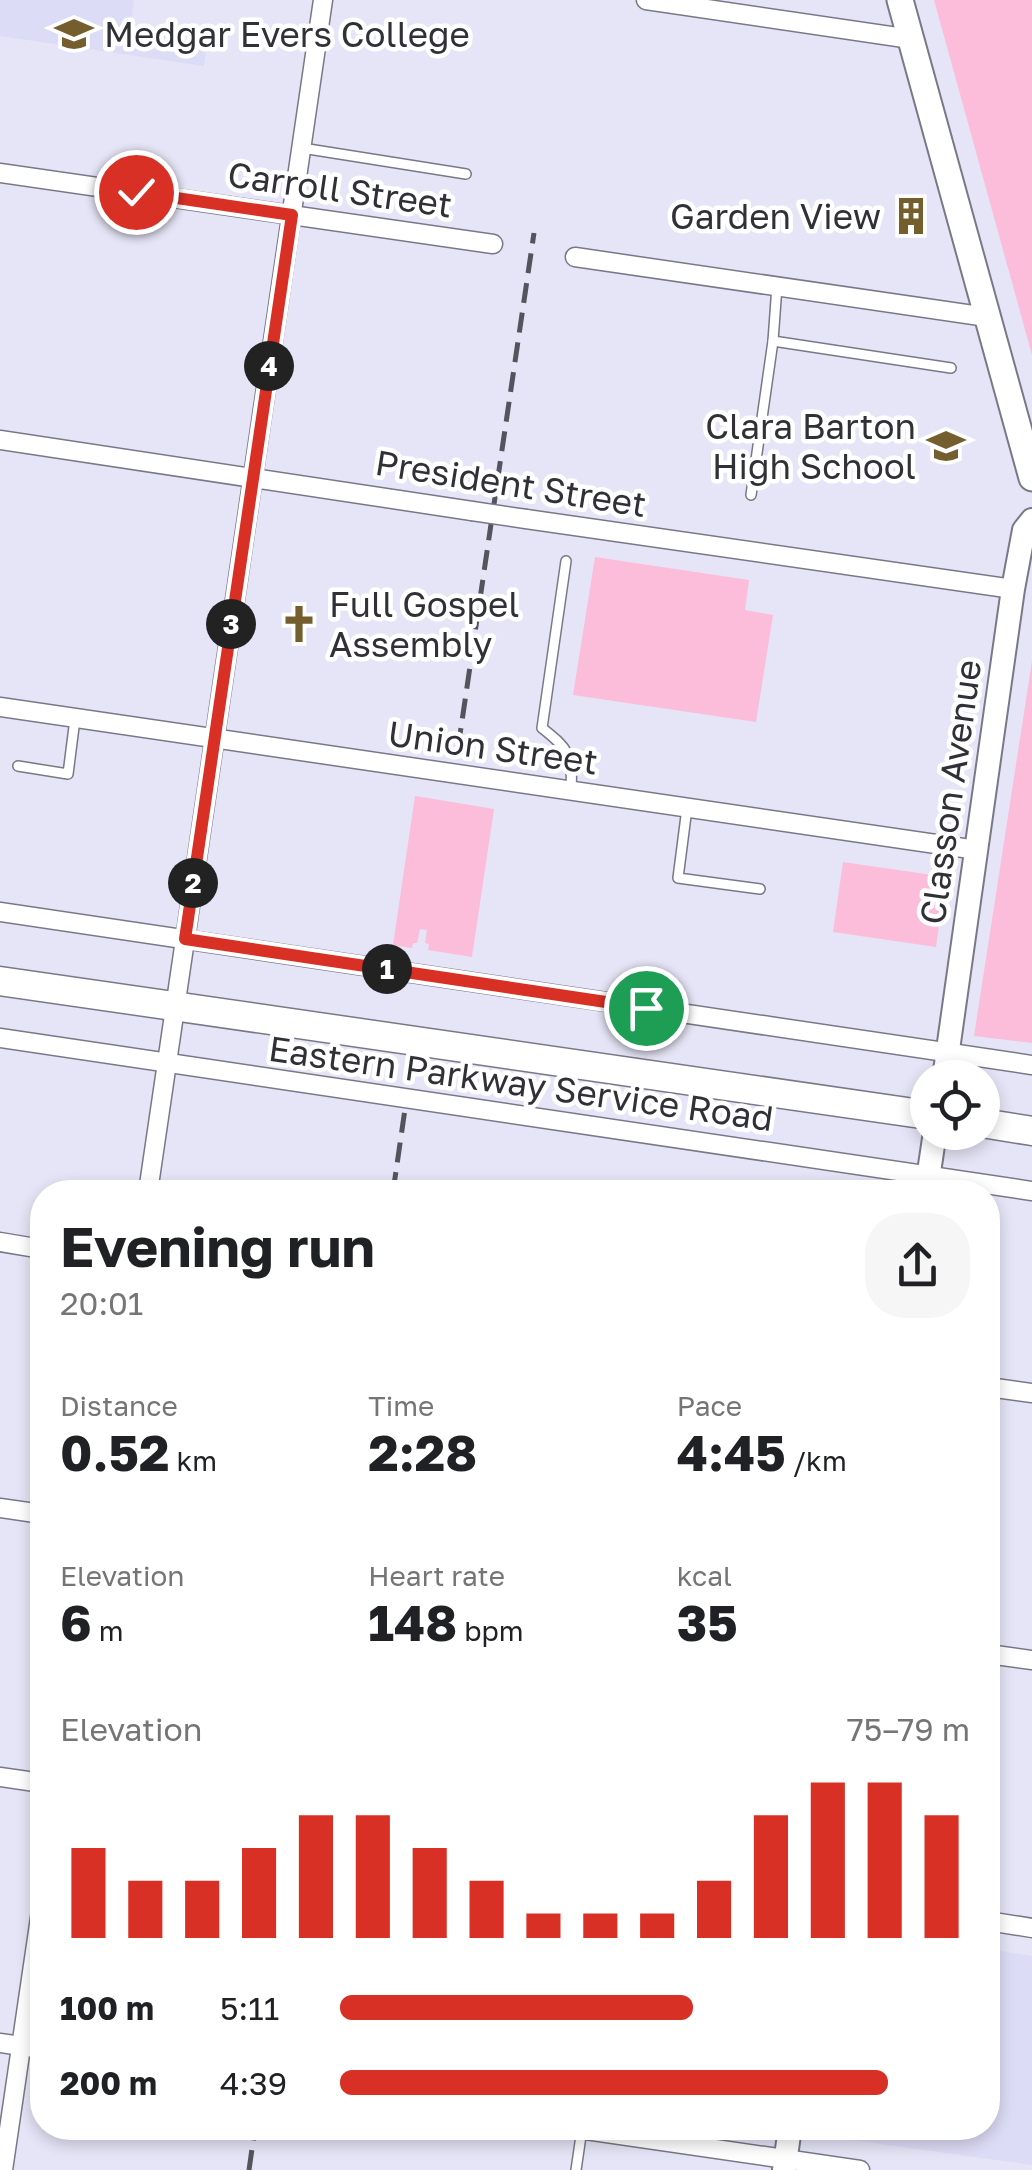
<!DOCTYPE html>
<meta charset="utf-8">
<style>
:root{--surface:#fff;--page:#f6f6f6;--text:#202124;--muted:#757577;--accent:#d93025}
body{margin:0;font-family:"Golos Text",sans-serif;background:var(--page);color:var(--text);height:100vh;display:flex;flex-direction:column;font-size:38px;white-space:nowrap}
*{box-sizing:border-box;margin:0}
p{font-size:32px;color:var(--muted)}
.icon{flex:none;width:55px;height:55px;fill:none;stroke:currentColor;stroke-width:2;stroke-linecap:round;stroke-linejoin:round}
.map{position:relative;flex:1;overflow:hidden}
.drawer{position:absolute;left:30px;top:1180px;width:970px;height:960px;display:flex;flex-direction:column;background:var(--surface);border-radius:40px;box-shadow:0 5px 15px #0003}
.drawer>*{flex:none}
.controls{position:absolute;left:910px;top:1060px;display:grid;gap:20px}
.controls a{display:grid;place-items:center;width:90px;height:90px;border-radius:50%;background:var(--surface);box-shadow:0 5px 15px #0003;font-size:50px}
.pin{position:absolute;display:grid;place-items:center;width:85px;height:85px;color:#fff;margin:-42px;border:5px solid #fff;border-radius:50%;box-shadow:0 2px 10px #0007}
.km{position:absolute;width:50px;height:50px;margin:-25px;border-radius:50%;background:#222;color:#fff;font-size:28px;line-height:50px;text-align:center}
.round{display:grid;place-items:center;flex:none;width:105px;height:105px;border-radius:40px;background:var(--page)}
.headline{display:flex;align-items:center;justify-content:space-between;height:170px;padding:0 30px}
h1{font-size:55px;font-weight:700;line-height:75px}
.stats{display:grid;grid-template-columns:repeat(3,1fr);gap:15px;height:170px;padding:10px 30px}
.stats div{display:grid;align-content:center}
.stats b{font-size:50px;font-weight:700}
.stats small{font-size:28px;font-weight:400}
.stats p{font-size:28px}
.chart{height:280px;padding:20px 30px}
.chart p{display:flex;justify-content:space-between}
.chart svg{width:100%;height:180px;margin-top:10px;stroke:var(--accent);stroke-width:6}
ul{padding:0 30px;list-style:none;font-size:32px}
li{display:grid;grid-template-columns:160px 120px 1fr;align-items:center;height:75px}
li i{height:25px;border-radius:12px;background:var(--accent)}
.map>svg:first-child{display:block}
.built{fill:#dddcf6}
.green{fill:#fcbdda}
.lines{fill:none;stroke-linecap:round;stroke-linejoin:round}
.service-casing{stroke:#797888;stroke-width:12}
.minor-casing{stroke:#797888;stroke-width:21}
.tertiary-casing{stroke:#797888;stroke-width:26}
.secondary-casing{stroke:#797888;stroke-width:29}
.primary-casing{stroke:#797888;stroke-width:31}
.service{stroke:#fff;stroke-width:9}
.minor{stroke:#fff;stroke-width:18}
.tertiary{stroke:#fff;stroke-width:22}
.secondary{stroke:#fff;stroke-width:25}
.primary{stroke:#fff;stroke-width:28}
.rail{stroke:#54545d;stroke-width:5;stroke-dasharray:20 10;stroke-linecap:butt}
.minor-bridge-casing{stroke:#797888;stroke-width:21;stroke-linecap:butt}
.minor-bridge{stroke:#fff;stroke-width:18}
.route-casing{stroke:#fff;stroke-width:20}
.route{stroke:#d93025;stroke-width:12}
.labels{text-anchor:middle;dominant-baseline:central;stroke-width:9;stroke-linejoin:round;paint-order:stroke}
.poi-label{font-size:35px;fill:#303037;stroke:#fff;text-anchor:start}
.street-label{font-size:35px;fill:#303037;stroke:#fff}
</style>
<div class="map">
<svg width="1032" height="2170" viewBox="0 0 1032 2170">
<rect width="100%" height="100%" fill="#e5e5f7"/>
<!-- built -->
<g class="built">
<path d="M0,0H134L130,31L207,42L204,66L0,36Z"/>
<path d="M988,1949L1032,1956V2165L815,2135L816,2128H988Z"/>
</g>
<!-- green -->
<g class="green">
<path d="M934,0H1032V355Z"/>
<path d="M595,557L749,580L745,610L773,615L756,722L573,695Z"/>
<path d="M1032,661V1043L974,1036Z"/>
<path d="M415,796L494,809L472,957L428,950L429,944L425,943L427,930L420,929L417,943H413L412,948L393,945Z"/>
<path d="M843,862L946,877L936,947L833,932Z"/>
</g>
<g class="lines">
<!-- service casing -->
<g class="service-casing">
<g id="service">
<path d="M302,148L466,174"/>
<path d="M773,341L951,368"/>
<path d="M751,495L773,341L777,286"/>
<path d="M566,561L542,728C569,749 573,755 571,790"/>
<path d="M18,766L68,774L75,719"/>
<path d="M687,808L678,878L760,889"/>
<path d="M576,2170L582,2129"/>
</g>
</g>
<!-- minor casing -->
<g class="minor-casing">
<g id="minor">
<path d="M646,0L911,39"/>
<path d="M0,173L493,244"/>
<path d="M575,257L987,317"/>
<path d="M0,440L472,511"/>
<path d="M526,519L1013,589"/>
<path d="M0,707L977,850"/>
<path d="M0,912L1032,1065"/>
<path d="M0,1038L1032,1191"/>
<path d="M148,1192L323,0"/>
<path d="M0,1242L42,1249"/>
<path d="M988,1387L1032,1393"/>
<path d="M0,1508L42,1514"/>
<path d="M988,1654L1032,1660"/>
<path d="M0,1777L42,1783"/>
<path d="M988,1921L1032,1928"/>
<path d="M0,2043L42,2049"/>
<path d="M572,2128L860,2170"/>
<path d="M3,2170L42,1904"/>
</g>
</g>
<!-- tertiary casing -->
<g class="tertiary-casing">
<g id="tertiary">
<path d="M944,1078L1013,589L1024,530L1032,520"/>
<path d="M926,1192L935,1132"/>
<path d="M784,2170L790,2128"/>
</g>
</g>
<!-- secondary casing -->
<g class="secondary-casing">
<path id="secondary" d="M900,0L1032,478"/>
</g>
<!-- primary casing -->
<g class="primary-casing">
<g id="primary">
<path d="M0,981L928,1115"/>
<path d="M982,1123L1032,1131"/>
</g>
</g>
<!-- service -->
<use href="#service" class="service"/>
<!-- minor -->
<use href="#minor" class="minor"/>
<!-- tertiary -->
<use href="#tertiary" class="tertiary"/>
<!-- secondary -->
<use href="#secondary" class="secondary"/>
<!-- primary -->
<use href="#primary" class="primary"/>
<!-- rail -->
<g class="rail">
<path d="M458,748L534,233"/>
<path d="M393,1192L405,1109"/>
<path d="M249,2170L255,2128"/>
</g>
<!-- minor-bridge casing -->
<g class="minor-bridge-casing">
<path id="minor-bridge" d="M472,511L526,519"/>
</g>
<!-- minor-bridge -->
<use href="#minor-bridge" class="minor-bridge"/>
</g>
<g class="lines">
<!-- route casing -->
<g class="route-casing">
<path id="route" d="M136,192L292,215L185,939L646,1008"/>
</g>
<!-- route -->
<use href="#route" class="route"/>
</g>
<!-- icons -->
<defs>
<g id="university-bare" transform="scale(3)"><path d="M0-5L7-2L0 1L-7-2ZM-4 1L0 2.5L4 1V4Q0 6-4 4Z" fill="#755e2e" stroke="#fff" stroke-width="2.5" paint-order="stroke"/></g>
<g id="building-bare" transform="scale(3)"><path d="M-4-6H4V6H1V3H-1V6H-4ZM-2.5-4.3h1.7v1.8h-1.7ZM.8-4.3h1.7v1.8H.8ZM-2.5-1h1.7V.8h-1.7ZM.8-1h1.7V.8H.8Z" fill="#755e2e" stroke="#fff" stroke-width="2.5" paint-order="stroke"/></g>
<g id="school-bare" transform="scale(3)"><path d="M0-5L7-2L0 1L-7-2ZM-4 1L0 2.5L4 1V4Q0 6-4 4Z" fill="#755e2e" stroke="#fff" stroke-width="2.5" paint-order="stroke"/></g>
<g id="church-bare" transform="scale(3)"><path d="M-1.2-6h2.4v3.5h3.3v2.4h-3.3V6h-2.4V-.1h-3.3v-2.4h3.3Z" fill="#755e2e" stroke="#fff" stroke-width="2.5" paint-order="stroke"/></g>
</defs>
<g fill-rule="evenodd">
<use href="#university-bare" x="74" y="34"/>
<use href="#building-bare" x="911" y="216"/>
<use href="#school-bare" x="946" y="446"/>
<use href="#church-bare" x="299" y="624"/>
</g>
<g class="labels">
<!-- poi labels -->
<g class="poi-label">
<text x="104" y="34">Medgar Evers College</text>
<text x="881" y="216" text-anchor="end">Garden View</text>
<text x="916" y="426" text-anchor="end">Clara Barton<tspan x="916" dy="40">High School</tspan></text>
<text x="329" y="604">Full Gospel<tspan x="329" dy="40">Assembly</tspan></text>
</g>
<!-- street labels -->
<g class="street-label">
<text transform="translate(340 189) rotate(8)">Carroll Street</text>
<text transform="translate(511 483) rotate(9)">President Street</text>
<text transform="translate(493 747) rotate(8)">Union Street</text>
<text transform="translate(950 792) rotate(-82)">Classon Avenue</text>
<text transform="translate(521 1083) rotate(8)">Eastern Parkway Service Road</text>
</g>
</g>
</svg>
<div class="controls">
<a><svg class="icon" aria-label="locate" viewBox="0 0 24 24"><circle cx="12" cy="12" r="6"/><path d="M12 2v4M12 18v4M2 12h4M18 12h4"/></svg></a>
</div>
<div class="pin" style="left:646px;top:1008px;background:#1e9e55"><svg class="icon" aria-label="arrive" viewBox="0 0 24 24"><path d="M6 21V4h12l-3 4 3 4H6"/></svg></div>
<div class="pin" style="left:136px;top:192px;background:#d93025"><svg class="icon" aria-label="check" viewBox="0 0 24 24"><path d="M5 12l5 5 9-10"/></svg></div>
<b class="km" style="left:387px;top:969px">1</b>
<b class="km" style="left:193px;top:883px">2</b>
<b class="km" style="left:231px;top:624px">3</b>
<b class="km" style="left:269px;top:366px">4</b>
<section class="drawer">
<div class="headline"><div><h1>Evening run</h1><p>20:01</p></div><a class="round"><svg class="icon" aria-label="share" viewBox="0 0 24 24"><path d="M12 15V3M7 8l5-5 5 5M5 13v7h14v-7"/></svg></a></div>
<div class="stats">
<div><p>Distance</p><b>0.52<small> km</small></b></div>
<div><p>Time</p><b>2:28</b></div>
<div><p>Pace</p><b>4:45<small> /km</small></b></div>
</div>
<div class="stats">
<div><p>Elevation</p><b>6<small> m</small></b></div>
<div><p>Heart rate</p><b>148<small> bpm</small></b></div>
<div><p>kcal</p><b>35</b></div>
</div>
<div class="chart"><p><span>Elevation</span>75–79 m</p>
<svg viewBox="0 0 160 44" preserveAspectRatio="none"><path d="M5 44V22M15 44V30M25 44V30M35 44V22M45 44V14M55 44V14M65 44V22M75 44V30M85 44V38M95 44V38M105 44V38M115 44V30M125 44V14M135 44V6M145 44V6M155 44V14"/></svg>
</div>
<ul>
<li><b>100 m</b>5:11<i style="width:56%"></i></li>
<li><b>200 m</b>4:39<i style="width:87%"></i></li>
</ul>
</section>
</div>
